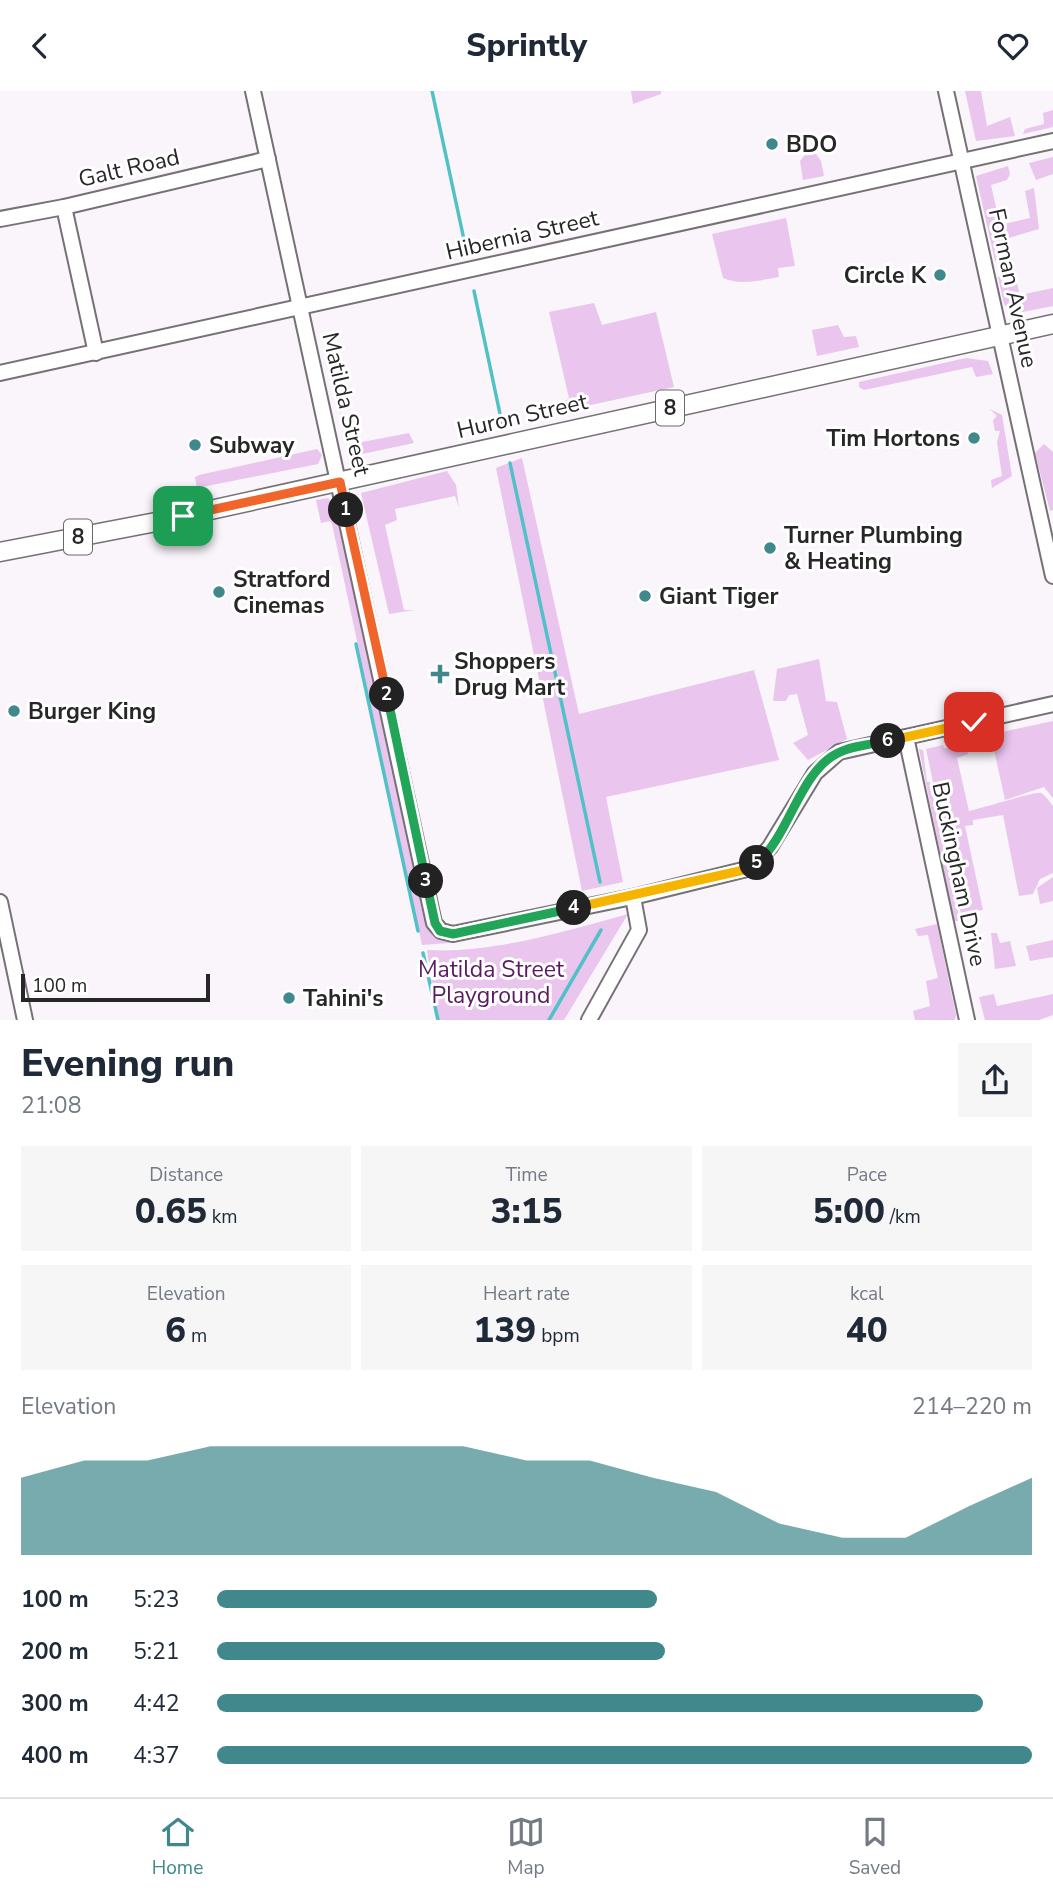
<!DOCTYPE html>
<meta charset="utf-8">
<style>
:root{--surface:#fff;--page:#f6f6f7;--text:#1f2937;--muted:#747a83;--line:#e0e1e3;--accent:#40888c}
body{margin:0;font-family:"Nunito Sans",sans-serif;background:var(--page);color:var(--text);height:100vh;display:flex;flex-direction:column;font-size:26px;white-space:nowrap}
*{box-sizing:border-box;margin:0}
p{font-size:23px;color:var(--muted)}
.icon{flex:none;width:38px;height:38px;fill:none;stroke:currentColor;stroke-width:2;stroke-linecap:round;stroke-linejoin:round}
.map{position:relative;height:929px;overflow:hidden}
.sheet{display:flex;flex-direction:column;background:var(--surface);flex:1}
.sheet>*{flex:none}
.scale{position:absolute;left:21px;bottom:18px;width:189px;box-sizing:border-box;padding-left:7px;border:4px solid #282728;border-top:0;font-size:19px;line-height:24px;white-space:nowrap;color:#282728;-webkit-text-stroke:5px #fff;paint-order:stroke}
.pin{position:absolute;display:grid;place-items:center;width:60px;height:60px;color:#fff;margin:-30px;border-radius:14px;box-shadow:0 4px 10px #0006}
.km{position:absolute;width:35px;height:35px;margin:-18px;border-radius:50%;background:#222;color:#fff;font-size:19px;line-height:35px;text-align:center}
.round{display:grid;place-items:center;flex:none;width:74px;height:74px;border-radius:0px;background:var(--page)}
.overview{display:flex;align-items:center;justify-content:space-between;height:119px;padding:0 21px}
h1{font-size:38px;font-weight:800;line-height:52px}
.metrics{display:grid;grid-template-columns:repeat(3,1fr);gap:10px;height:119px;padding:7px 21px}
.metrics div{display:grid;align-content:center;border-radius:0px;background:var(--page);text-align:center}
.metrics b{font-size:35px;font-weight:800}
.metrics small{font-size:19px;font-weight:400}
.metrics p{font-size:19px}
.chart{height:196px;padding:14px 21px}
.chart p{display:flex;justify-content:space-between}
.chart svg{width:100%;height:126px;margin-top:7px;fill:var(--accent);opacity:.7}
ul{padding:0 21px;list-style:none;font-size:23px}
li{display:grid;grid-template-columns:112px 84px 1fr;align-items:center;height:52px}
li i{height:18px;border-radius:9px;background:var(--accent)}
header{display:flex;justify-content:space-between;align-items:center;height:91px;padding:0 21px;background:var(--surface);font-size:32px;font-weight:800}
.dock{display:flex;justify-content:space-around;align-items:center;height:98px;border-top:2px solid var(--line);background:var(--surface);font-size:19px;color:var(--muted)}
.dock a{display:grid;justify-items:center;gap:4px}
.dock .selected{color:var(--accent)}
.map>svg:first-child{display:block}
.green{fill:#eac5ee}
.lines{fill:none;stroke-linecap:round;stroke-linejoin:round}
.stream{stroke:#50c1c7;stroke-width:3.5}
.minor-casing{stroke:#757175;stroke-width:18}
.major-casing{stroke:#757175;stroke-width:21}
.minor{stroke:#fff;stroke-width:14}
.major{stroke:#fff;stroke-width:18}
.split-1-casing{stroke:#fff;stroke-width:14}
.split-2-casing{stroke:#fff;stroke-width:14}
.split-3-casing{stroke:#fff;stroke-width:14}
.split-4-casing{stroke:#fff;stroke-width:14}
.split-5-casing{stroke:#fff;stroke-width:14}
.split-6-casing{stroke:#fff;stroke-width:14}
.split-7-casing{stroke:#fff;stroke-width:14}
.split-1{stroke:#f0652b;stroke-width:9}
.split-2{stroke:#f0652b;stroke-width:9}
.split-3{stroke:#22a559;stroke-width:9}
.split-4{stroke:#22a559;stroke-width:9}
.split-5{stroke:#f5b400;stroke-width:9}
.split-6{stroke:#22a559;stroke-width:9}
.split-7{stroke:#f5b400;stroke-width:9}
.poi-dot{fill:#40888c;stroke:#fff;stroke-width:2.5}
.labels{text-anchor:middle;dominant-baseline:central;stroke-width:6;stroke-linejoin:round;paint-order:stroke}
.shield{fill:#fff;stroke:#686868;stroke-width:2}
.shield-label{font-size:21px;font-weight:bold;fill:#282728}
.poi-label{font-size:23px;font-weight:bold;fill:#282728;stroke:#fff;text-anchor:start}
.street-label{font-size:23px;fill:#282728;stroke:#fff}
.park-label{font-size:23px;fill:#591a61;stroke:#fff}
</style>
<header><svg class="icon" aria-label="back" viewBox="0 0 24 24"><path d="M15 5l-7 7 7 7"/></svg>Sprintly<svg class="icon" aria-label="heart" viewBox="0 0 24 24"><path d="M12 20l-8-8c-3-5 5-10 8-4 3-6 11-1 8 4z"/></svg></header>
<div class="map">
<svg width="1053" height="929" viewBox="0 0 1053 929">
<rect width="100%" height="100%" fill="#f9f5fa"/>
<!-- green -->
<g class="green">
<path d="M631,0H661V3L633,13Z"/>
<path d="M965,0H981L987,35L1010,26L1015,45L976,50Z"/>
<path d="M1053,19V36L1023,43L1025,38L1044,33L1043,22Z"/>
<path d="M808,60H814L821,70L824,85L803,89L800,70Z"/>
<path d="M1053,66V83L1036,89L1029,72Z"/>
<path d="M1008,75L1010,83L1007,89L991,94L1000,134L1030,127L1025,100L1034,97L1039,138L1002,149L1007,151L1011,168L995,170L976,85Z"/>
<path d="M786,127L795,175L778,177L779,186C760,189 741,195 723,187L712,143Z"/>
<path d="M1015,185L1020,204L1053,197V215L1012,223L1004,213L998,186Z"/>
<path d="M594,212L602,234L656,221L674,296L563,320L562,313L569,307L549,221Z"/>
<path d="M838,234L844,246L856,245L859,256L817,265L812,239Z"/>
<path d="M966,267L988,270L993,283L976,286L972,276L864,299L859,296V291Z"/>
<path d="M339,317L351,348L357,352L409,342L414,352L353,365Z"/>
<path d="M990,318L1002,324L1012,385L992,397L991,389L1002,385L997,351L1000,340H995L993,329L997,325Z"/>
<path d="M1044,353L1053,361V419L1050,420L1035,362Z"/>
<path d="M317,358L322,364L318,373L197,397L195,386L199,384Z"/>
<path d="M522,367L579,623L754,579L779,669L606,706L623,791L582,800L496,377Z"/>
<path d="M447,380L456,394L459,416L455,405L395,418L397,429L385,434L404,519H414L389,523L361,402Z"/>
<path d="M328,407L336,416L424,828L440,846L450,850L449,852L422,854L332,433L330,430L321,432L316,409Z"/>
<path d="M819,568L826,610L837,611L847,648L808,669L793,652L808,644L797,603L789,604L786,610H773L777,578Z"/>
<path d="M1053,630V707L1044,696L1005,709L994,659L983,661L979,646Z"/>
<path d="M966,649L968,663L957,667L969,720C979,718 1036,700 1041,702C1045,704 1050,711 1053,715V782L1040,788L1033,803L1019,805L1003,724L973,729V734L965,735L983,819L961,823L926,658L943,654L944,657H948V653Z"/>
<path d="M919,658L923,659L927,691H930L960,830H954Z"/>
<path d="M1053,786V810L1040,813L1037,797Z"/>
<path d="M628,823L564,929H437L427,859C491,863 566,840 628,823Z"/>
<path d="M937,833L956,924L955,929H915L913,920L930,915L926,890L938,887L928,844L918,845L915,838Z"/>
<path d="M991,842H997L1000,852L1010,850L1016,875L995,878Z"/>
<path d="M1053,849V866L1030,870L1026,855Z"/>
<path d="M994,903L997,915L1053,903V924L1039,929H985L979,906Z"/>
</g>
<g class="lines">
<!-- stream -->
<g class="stream">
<path d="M432,0L466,158"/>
<path d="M474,200L503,337"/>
<path d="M510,372L600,791"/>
<path d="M356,553L418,840"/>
<path d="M423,862L438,929"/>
<path d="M549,929L601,839"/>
</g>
<!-- minor casing -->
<g class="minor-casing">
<g id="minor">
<path d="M253,0L434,832L441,840L453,843L637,805L751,777L770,756L815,682L839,661L1053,613"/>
<path d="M946,0L1053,485"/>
<path d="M64,116L96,262"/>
<path d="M0,128L64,116L268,68"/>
<path d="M0,282L1053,50"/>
<path d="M906,646L967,929"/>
<path d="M0,811L25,929"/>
<path d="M589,929L639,839L633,806"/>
</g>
</g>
<!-- major casing -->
<g class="major-casing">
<path id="major" d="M0,461L156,431L1053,233"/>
</g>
<!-- minor -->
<use href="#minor" class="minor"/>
<!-- major -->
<use href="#major" class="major"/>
</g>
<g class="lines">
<!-- split-1 casing -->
<g class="split-1-casing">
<path id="split-1" d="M183,425L340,391L346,419"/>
</g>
<!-- split-2 casing -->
<g class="split-2-casing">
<path id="split-2" d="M346,419L387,604"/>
</g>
<!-- split-3 casing -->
<g class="split-3-casing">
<path id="split-3" d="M387,604L426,790"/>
</g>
<!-- split-4 casing -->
<g class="split-4-casing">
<path id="split-4" d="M426,790L435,832L440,840L453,843L574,817"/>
</g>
<!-- split-5 casing -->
<g class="split-5-casing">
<path id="split-5" d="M574,817L744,779L757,772"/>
</g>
<!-- split-6 casing -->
<g class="split-6-casing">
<path id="split-6" d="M757,772C789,745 799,683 836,663C850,655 872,653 888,650"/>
</g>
<!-- split-7 casing -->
<g class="split-7-casing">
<path id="split-7" d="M888,650L974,631"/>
</g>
<!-- split-1 -->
<use href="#split-1" class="split-1"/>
<!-- split-2 -->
<use href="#split-2" class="split-2"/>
<!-- split-3 -->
<use href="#split-3" class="split-3"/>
<!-- split-4 -->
<use href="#split-4" class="split-4"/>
<!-- split-5 -->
<use href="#split-5" class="split-5"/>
<!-- split-6 -->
<use href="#split-6" class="split-6"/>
<!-- split-7 -->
<use href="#split-7" class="split-7"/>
</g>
<!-- markers -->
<g class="poi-dot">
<circle cx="772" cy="53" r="7"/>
<circle cx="940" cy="184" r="7"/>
<circle cx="974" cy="347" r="7"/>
<circle cx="195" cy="354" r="7"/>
<circle cx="770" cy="457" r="7"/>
<circle cx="219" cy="501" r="7"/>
<circle cx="645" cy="505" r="7"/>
<path d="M436.5 572.5h7v7h7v7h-7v7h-7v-7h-7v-7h7z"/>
<circle cx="14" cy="620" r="7"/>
<circle cx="289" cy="907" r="7"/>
</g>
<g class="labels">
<!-- shield labels -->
<g class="shield">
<rect x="656" y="299.5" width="28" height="35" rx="5"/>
<rect x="64" y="428.5" width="28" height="35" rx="5"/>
</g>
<g class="shield-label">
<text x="670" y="317">8</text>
<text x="78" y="446">8</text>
</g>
<!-- poi labels -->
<g class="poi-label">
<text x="786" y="53">BDO</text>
<text x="926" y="184" text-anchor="end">Circle K</text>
<text x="960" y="347" text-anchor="end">Tim Hortons</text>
<text x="209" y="354">Subway</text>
<text x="784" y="444">Turner Plumbing<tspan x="784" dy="26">&amp; Heating</tspan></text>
<text x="233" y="488">Stratford<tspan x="233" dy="26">Cinemas</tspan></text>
<text x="659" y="505">Giant Tiger</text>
<text x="454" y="570">Shoppers<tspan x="454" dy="26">Drug Mart</tspan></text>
<text x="28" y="620">Burger King</text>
<text x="303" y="907">Tahini's</text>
</g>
<!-- street labels -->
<g class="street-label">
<text transform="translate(129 77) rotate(-13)">Galt Road</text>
<text transform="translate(522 144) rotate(-13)">Hibernia Street</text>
<text transform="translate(1013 197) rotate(78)">Forman Avenue</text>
<text transform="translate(346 313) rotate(77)">Matilda Street</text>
<text transform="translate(522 325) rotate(-13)">Huron Street</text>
<text transform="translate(959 783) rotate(78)">Buckingham Drive</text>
</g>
<!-- park labels -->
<g class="park-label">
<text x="491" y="878">Matilda Street<tspan x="491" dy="26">Playground</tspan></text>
</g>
</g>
</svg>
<div class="scale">100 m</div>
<div class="pin" style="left:183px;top:425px;background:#1e9e55"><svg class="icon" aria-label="arrive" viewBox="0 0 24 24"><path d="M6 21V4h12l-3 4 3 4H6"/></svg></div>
<div class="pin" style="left:974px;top:631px;background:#d93025"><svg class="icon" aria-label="check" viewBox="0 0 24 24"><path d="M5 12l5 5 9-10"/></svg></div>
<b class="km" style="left:346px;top:419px">1</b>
<b class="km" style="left:387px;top:604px">2</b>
<b class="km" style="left:426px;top:790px">3</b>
<b class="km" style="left:574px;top:817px">4</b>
<b class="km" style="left:757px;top:772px">5</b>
<b class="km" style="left:888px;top:650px">6</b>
</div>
<section class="sheet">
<div class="overview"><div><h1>Evening run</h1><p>21:08</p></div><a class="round"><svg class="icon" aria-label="share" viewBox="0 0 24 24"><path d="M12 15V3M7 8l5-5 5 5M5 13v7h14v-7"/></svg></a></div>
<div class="metrics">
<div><p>Distance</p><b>0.65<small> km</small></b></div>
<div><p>Time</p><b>3:15</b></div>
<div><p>Pace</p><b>5:00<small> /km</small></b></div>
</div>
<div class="metrics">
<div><p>Elevation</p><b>6<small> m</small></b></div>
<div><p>Heart rate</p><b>139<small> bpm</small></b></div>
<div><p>kcal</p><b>40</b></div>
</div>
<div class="chart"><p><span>Elevation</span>214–220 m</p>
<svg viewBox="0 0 160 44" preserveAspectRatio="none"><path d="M0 44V17L10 11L20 11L30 6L40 6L50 6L60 6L70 6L80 11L90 11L100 17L110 22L120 33L130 38L140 38L150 27L160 17V44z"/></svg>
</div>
<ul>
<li><b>100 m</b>5:23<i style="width:54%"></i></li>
<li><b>200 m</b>5:21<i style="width:55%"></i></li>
<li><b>300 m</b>4:42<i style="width:94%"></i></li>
<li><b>400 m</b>4:37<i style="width:100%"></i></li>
</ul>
</section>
<nav class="dock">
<a class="selected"><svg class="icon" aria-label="home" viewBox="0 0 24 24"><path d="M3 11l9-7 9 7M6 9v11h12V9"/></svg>Home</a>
<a><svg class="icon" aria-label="map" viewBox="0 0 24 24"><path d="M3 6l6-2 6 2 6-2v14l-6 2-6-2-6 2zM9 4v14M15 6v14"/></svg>Map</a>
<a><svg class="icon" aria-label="saved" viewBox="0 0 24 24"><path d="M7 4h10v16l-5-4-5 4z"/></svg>Saved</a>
</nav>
